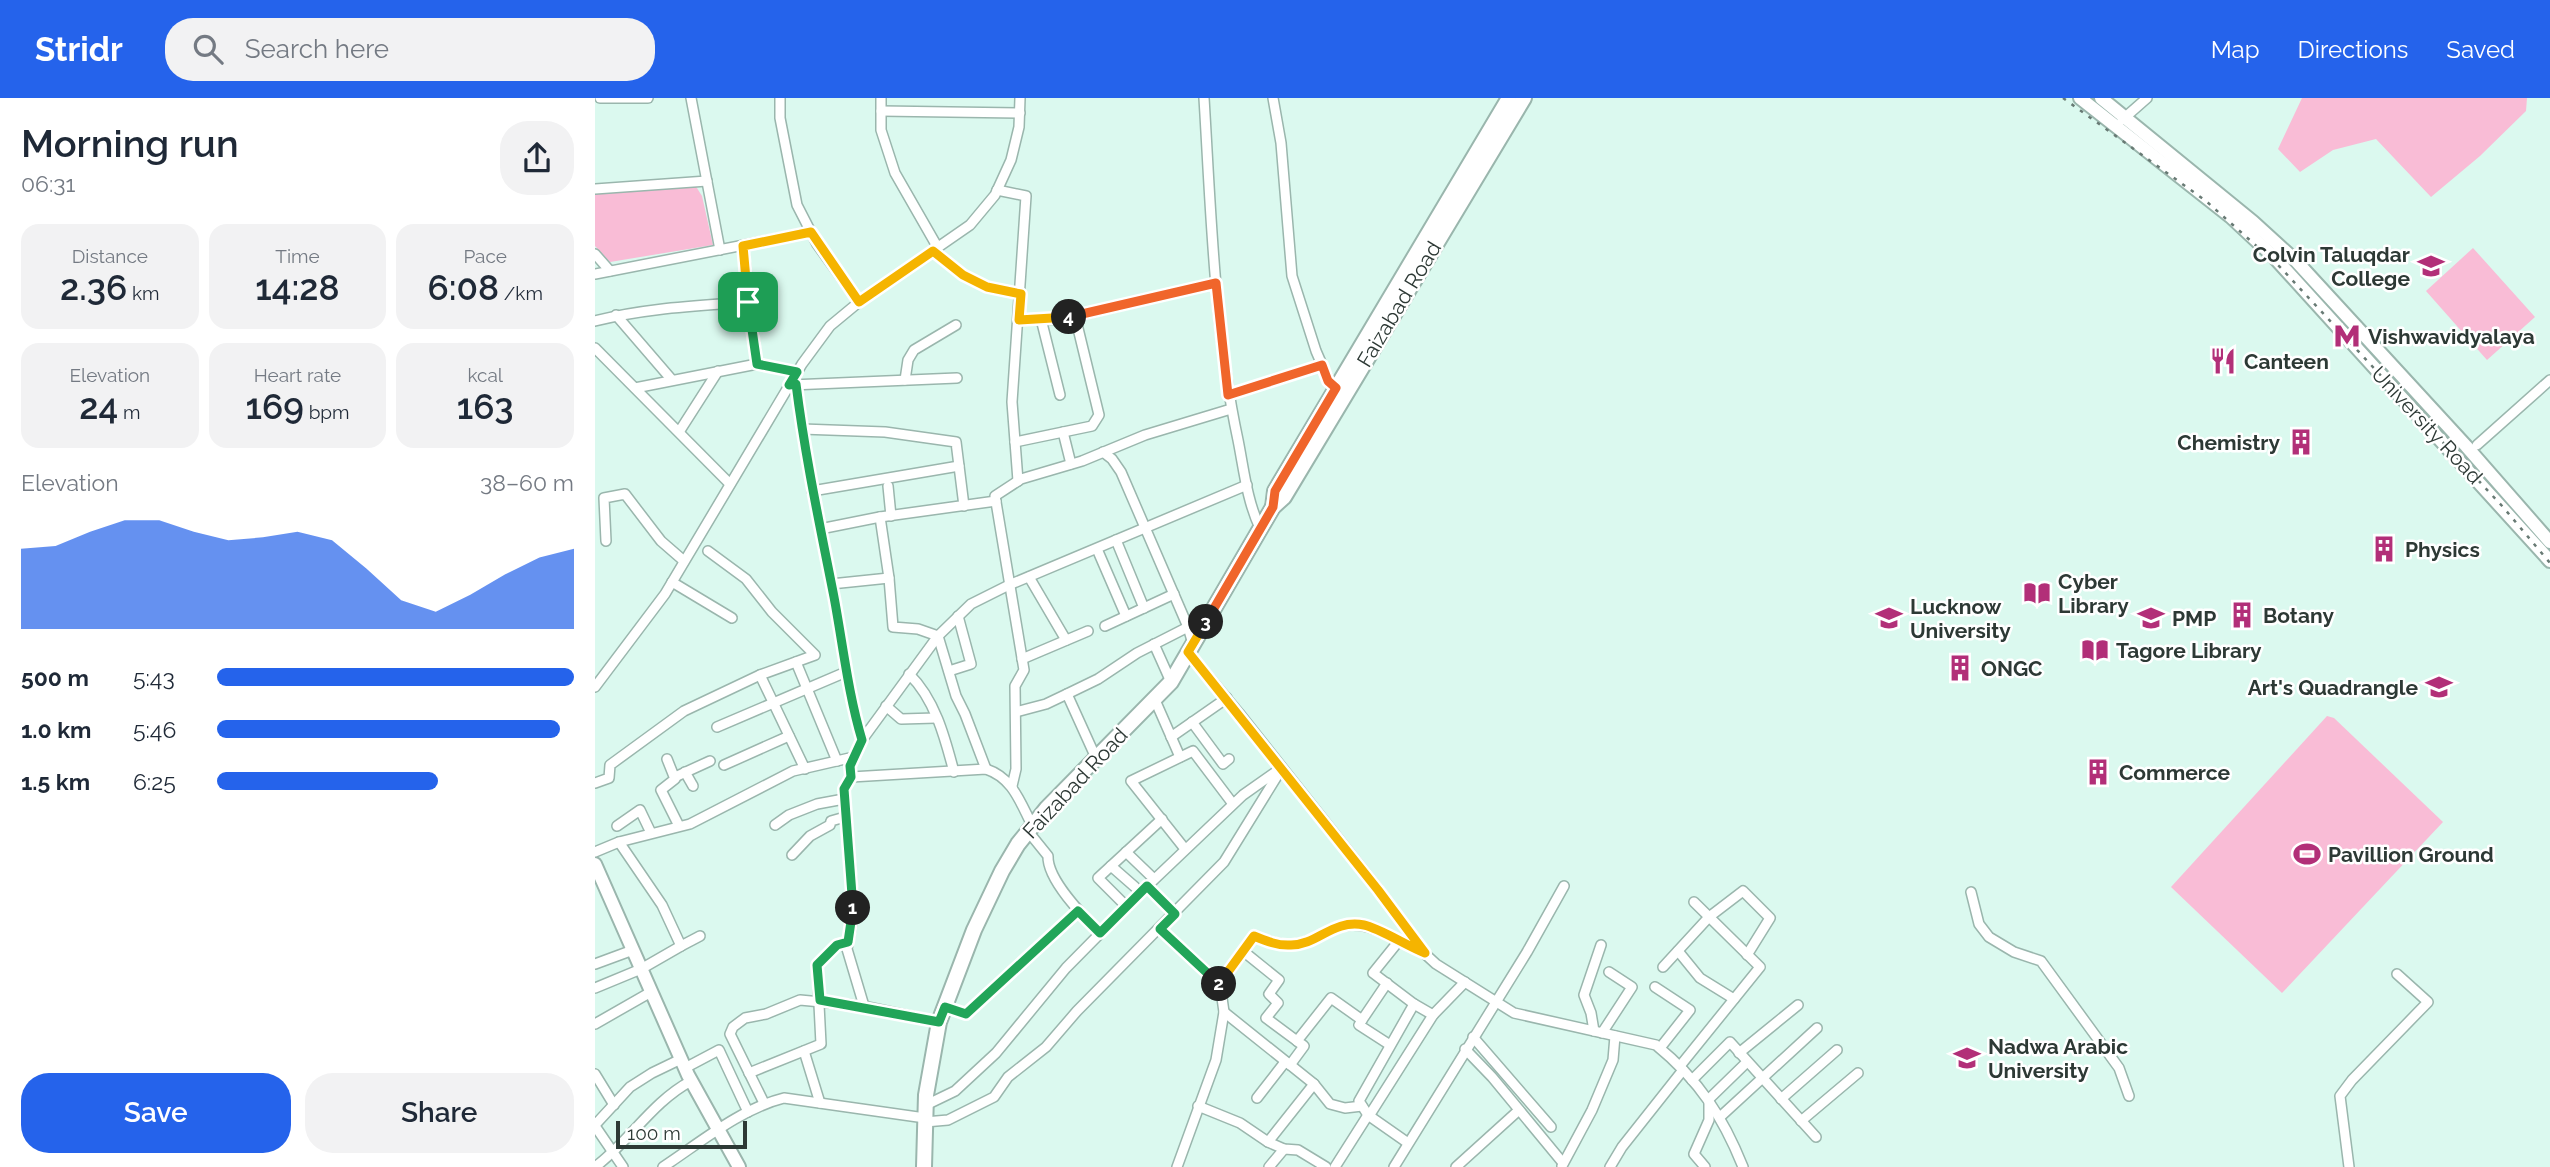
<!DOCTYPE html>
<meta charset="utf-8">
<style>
:root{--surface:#fff;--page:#f2f2f3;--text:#1f2937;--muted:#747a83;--accent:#2563eb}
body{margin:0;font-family:Raleway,sans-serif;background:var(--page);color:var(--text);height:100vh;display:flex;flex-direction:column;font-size:26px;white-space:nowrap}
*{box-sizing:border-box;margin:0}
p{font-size:23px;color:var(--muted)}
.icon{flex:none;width:38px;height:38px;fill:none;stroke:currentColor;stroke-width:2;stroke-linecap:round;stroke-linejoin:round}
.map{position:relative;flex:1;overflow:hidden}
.panel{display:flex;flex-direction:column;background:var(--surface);width:595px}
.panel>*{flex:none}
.scale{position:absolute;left:21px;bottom:18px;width:131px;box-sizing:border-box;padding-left:7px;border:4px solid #2d3935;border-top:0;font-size:19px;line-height:24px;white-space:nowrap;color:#2d3935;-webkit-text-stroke:5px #fff;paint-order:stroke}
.pin{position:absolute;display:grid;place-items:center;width:60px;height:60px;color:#fff;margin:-30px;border-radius:14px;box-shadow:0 4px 10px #0006}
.km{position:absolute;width:35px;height:35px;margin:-18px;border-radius:50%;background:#222;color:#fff;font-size:19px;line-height:35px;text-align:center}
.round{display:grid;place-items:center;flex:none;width:74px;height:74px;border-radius:28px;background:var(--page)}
.head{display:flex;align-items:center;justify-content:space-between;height:119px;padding:0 21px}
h1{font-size:38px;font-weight:600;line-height:52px}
.stats{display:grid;grid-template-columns:repeat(3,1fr);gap:10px;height:119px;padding:7px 21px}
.stats div{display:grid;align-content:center;border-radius:18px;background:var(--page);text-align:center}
.stats b{font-size:35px;font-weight:600}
.stats small{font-size:19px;font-weight:400}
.stats p{font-size:19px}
.chart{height:196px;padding:14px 21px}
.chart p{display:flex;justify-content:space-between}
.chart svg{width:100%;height:126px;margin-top:7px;fill:var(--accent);opacity:.7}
.cta{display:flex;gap:14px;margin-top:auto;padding:14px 21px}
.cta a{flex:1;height:80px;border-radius:28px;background:var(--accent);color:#fff;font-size:28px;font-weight:600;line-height:80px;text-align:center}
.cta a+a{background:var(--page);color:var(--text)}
ul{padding:0 21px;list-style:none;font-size:23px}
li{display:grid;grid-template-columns:112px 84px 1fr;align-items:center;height:52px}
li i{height:18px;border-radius:9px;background:var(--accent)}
header{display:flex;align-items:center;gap:42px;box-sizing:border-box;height:98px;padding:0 35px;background:var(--accent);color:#fff}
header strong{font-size:33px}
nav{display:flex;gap:38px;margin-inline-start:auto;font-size:24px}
.search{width:490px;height:63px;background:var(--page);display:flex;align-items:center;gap:18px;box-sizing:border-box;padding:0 24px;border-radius:28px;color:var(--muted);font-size:26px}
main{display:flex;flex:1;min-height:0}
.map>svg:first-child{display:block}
.green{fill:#f9bcd6}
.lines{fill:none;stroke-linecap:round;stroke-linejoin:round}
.street-casing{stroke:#9ab6ad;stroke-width:12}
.secondary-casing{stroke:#9ab6ad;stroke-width:16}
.primary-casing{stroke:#9ab6ad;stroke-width:18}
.street{stroke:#fff;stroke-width:9}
.secondary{stroke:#fff;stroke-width:12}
.primary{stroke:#fff;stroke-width:14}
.rail{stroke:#687a74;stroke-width:2.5;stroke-dasharray:3.5 7;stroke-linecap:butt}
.split-1-casing{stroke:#fff;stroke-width:14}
.split-2-casing{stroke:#fff;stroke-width:14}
.split-3-casing{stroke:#fff;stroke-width:14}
.split-4-casing{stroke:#fff;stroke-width:14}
.split-5-casing{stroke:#fff;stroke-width:14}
.split-1{stroke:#22a559;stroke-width:9}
.split-2{stroke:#22a559;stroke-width:9}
.split-3{stroke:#f5b400;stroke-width:9}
.split-4{stroke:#f0652b;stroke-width:9}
.split-5{stroke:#f5b400;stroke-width:9}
.labels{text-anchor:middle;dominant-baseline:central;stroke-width:5;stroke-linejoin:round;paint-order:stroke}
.poi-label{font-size:21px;font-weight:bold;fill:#2d3935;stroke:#fff;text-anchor:start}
.street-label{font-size:21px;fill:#2d3935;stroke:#fff}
</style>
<header>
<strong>Stridr</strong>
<div class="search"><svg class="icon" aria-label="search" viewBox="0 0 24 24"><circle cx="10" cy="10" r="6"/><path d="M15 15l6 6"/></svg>Search here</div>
<nav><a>Map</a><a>Directions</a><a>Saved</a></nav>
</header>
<main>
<section class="panel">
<div class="head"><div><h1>Morning run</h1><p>06:31</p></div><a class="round"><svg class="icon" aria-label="share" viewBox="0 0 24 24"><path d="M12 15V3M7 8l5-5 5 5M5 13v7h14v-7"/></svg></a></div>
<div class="stats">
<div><p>Distance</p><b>2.36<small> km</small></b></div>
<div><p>Time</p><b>14:28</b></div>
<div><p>Pace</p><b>6:08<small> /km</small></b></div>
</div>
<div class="stats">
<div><p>Elevation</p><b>24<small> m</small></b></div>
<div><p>Heart rate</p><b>169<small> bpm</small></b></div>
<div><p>kcal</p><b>163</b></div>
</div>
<div class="chart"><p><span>Elevation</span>38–60 m</p>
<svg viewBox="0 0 160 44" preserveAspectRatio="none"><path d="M0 44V16L10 15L20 10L30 6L40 6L50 10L60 13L70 12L80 10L90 13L100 23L110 34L120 38L130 32L140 25L150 19L160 16V44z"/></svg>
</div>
<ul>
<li><b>500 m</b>5:43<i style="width:100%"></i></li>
<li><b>1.0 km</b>5:46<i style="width:96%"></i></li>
<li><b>1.5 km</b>6:25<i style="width:62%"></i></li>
</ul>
<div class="cta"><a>Save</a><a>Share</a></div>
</section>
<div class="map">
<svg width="1955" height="1069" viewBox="0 0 1955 1069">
<rect width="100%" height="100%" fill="#dbf9ef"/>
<!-- green -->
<g class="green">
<path d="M1707,0H1932L1931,13L1885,58L1836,99L1781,41L1738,52L1705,74L1683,51Z"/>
<path d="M100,87L107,98L118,147L15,164L0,148V96Z"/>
<path d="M1878,150L1940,219L1892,262L1831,193Z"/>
<path d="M1732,618L1739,620L1848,724L1687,895L1576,789Z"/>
</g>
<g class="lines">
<!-- street casing -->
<g class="street-casing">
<g id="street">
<path d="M5,0H53"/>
<path d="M96,0L125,152"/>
<path d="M185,0V20L202,107L222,146L264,204"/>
<path d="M286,0V32L300,75L343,150"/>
<path d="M609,0C616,114 619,230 643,342C649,372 652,403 665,430"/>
<path d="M678,0L686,45L697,178L721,253L734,283L743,291"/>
<path d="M286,13L425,15"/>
<path d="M1527,22L1552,0"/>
<path d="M0,91L112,83"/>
<path d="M402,92L431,98L417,304L423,383"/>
<path d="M148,147L162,266"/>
<path d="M338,153L368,177L392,189L426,196"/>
<path d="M0,156L15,173"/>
<path d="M0,176L216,134"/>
<path d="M21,217L77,282"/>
<path d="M446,221L465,297"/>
<path d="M424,222L468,221L621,185"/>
<path d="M0,223C50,210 102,208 153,204"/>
<path d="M0,250L135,386"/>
<path d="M310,282L313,262L319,252L361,227"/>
<path d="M196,287L362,280"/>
<path d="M201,287C210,358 225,428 239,499C248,547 253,595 267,642"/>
<path d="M40,290L162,266L202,274"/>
<path d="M633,297L727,267"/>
<path d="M207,331L290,334L361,344L369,408"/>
<path d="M84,334L123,273"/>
<path d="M468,334L476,366"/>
<path d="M420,344L497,328L504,317L480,218"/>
<path d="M1882,347L1955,282"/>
<path d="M508,354L517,361L526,374L593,529L598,546"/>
<path d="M293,388L296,418"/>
<path d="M217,393L364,368"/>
<path d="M285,419L294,480L298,529L323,531L343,538L361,598L370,616L391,671"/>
<path d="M225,431L285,419L401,403"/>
<path d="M521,442L549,510"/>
<path d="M11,443L9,400L30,396L66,443L89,463"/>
<path d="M502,451L531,518"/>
<path d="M434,479L471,542"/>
<path d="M77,484L137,520"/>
<path d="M236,486L294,480"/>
<path d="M510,528L579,496"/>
<path d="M559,546L576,584"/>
<path d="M593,554L644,615L783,791L829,855L841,866L919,915L1061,947C1104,982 1128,1019 1148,1069"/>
<path d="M427,561L493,533"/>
<path d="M201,564L242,663"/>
<path d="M354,573L376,566L363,518"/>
<path d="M314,576C340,601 350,640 359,674"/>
<path d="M165,577L210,671"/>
<path d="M0,589L70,496L207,266L235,228L264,204L375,127L400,97L416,62L424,29L425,0"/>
<path d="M472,596L501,660"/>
<path d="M560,602L585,659"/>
<path d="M291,608L306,621L341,620"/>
<path d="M421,614L451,606L472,596L503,581L542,555L593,529"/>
<path d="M597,624L628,666L634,661"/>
<path d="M122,629L251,574"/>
<path d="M576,639L632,600"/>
<path d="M72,661L80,681L66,692L84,728"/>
<path d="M129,667L194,638"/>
<path d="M90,674L98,688"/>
<path d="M80,679L115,663"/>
<path d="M256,679L391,671C418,680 425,704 437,727"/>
<path d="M0,685L14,680L15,667L89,613L165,577L220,557L177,514L151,481L113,453"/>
<path d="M417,688L421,671L420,588L429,572L400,398L426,381L487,363L550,337L636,311"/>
<path d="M180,727L194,717L222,706L249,701"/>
<path d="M22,728L45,712L56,735"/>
<path d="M432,732L453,758C452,782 489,819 505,835"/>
<path d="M590,751L536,683L598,653L638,706"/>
<path d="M0,754L24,744L95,726L198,673L259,659"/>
<path d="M531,754L559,781"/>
<path d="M197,757L215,738L235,727L236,723L250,719"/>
<path d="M516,768L540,789"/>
<path d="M552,788L580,816"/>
<path d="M1376,794L1384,826L1394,839L1419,854L1446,863L1524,970L1534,998"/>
<path d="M532,809L503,780L567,721"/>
<path d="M565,831L625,886L629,914L621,962L582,1069"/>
<path d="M803,844L778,875L819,906L838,917"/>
<path d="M86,848L105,838"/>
<path d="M648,853L684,882L674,896L683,905L671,920L702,943"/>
<path d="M1083,853L1105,880L1139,901"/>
<path d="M0,866L38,852"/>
<path d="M1068,869L1114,819L1148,793L1175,820L1152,857"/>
<path d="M625,886L659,838C682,847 699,851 722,839C734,833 742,827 757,827C781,826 805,846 828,854"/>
<path d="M1060,889L1095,912L1065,950"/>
<path d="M0,890L46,871L86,848L67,807L24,744"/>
<path d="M269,908L252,851L259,813L249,691L256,679L255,668L267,642L343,538L376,506L414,487L652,387"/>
<path d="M350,909L371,916L483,813"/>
<path d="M629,914L719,986L735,1006L750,1010L767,1008"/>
<path d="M767,922L764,927L795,947"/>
<path d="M0,926L56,894"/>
<path d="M999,933L996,915L989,897L1006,847"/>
<path d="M1007,935L1037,889L1014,874"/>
<path d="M878,939L956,1029"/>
<path d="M870,951L897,979L968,1065"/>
<path d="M209,953L225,1005"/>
<path d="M1144,955L1203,907"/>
<path d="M695,967L709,948L702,943L736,900L767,922L792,885"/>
<path d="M1085,968L1165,869L1099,804"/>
<path d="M90,970L124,952L153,1014"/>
<path d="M154,975L226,946L222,867L242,847L253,844"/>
<path d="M0,976L19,1007"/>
<path d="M1097,982L1135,944L1221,1039"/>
<path d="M662,1000L690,964"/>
<path d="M1186,1001L1242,952"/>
<path d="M169,1005L135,936L138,929L150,920L171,916L205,902L269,908L344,924"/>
<path d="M331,1007L360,993L401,955L471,870L545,795L648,697L682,673"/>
<path d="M603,1008L645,1025L673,1044L689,1051L703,1052L731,1069"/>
<path d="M774,1018L838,917L870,884"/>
<path d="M1125,1019L1222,930"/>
<path d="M1206,1023L1263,975"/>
<path d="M330,1024L353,1022L399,999L413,979L451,949L482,913L629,764L687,670"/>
<path d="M0,1027L35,989L57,975L86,961"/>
<path d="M0,1028L28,1069"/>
<path d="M673,1044L719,986"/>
<path d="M813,1045L773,1017L764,1003L819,906"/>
<path d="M967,1068L997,1012L1018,962L1020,938"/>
<path d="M0,1069C35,1043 57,1004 96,983"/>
<path d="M68,1069C106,1044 145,1011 189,1000L330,1020"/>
<path d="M674,1069L689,1051"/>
<path d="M740,1069L773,1017"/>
<path d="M799,1069L932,854L969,788"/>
<path d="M861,1069L924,1012"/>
<path d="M1015,1069L1027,1049L1088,972"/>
<path d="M1110,1069L1099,1056L1114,1022V1001L1152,964"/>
<path d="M1754,1069L1745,998L1757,982L1833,904L1802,876"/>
</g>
</g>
<!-- secondary casing -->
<g class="secondary-casing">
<g id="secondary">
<path d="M1485,0L1636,119L1680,160L1955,463"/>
<path d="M1506,0L1658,124L1701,163L1871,348L1955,444"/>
<path d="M0,766L93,977L144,1069"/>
</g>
</g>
<!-- primary casing -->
<g class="primary-casing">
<g id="primary">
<path d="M678,409L680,393L914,0"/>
<path d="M329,1069L331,997L344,924L379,832L407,773L423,746L452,710L576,584L678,409L689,399L929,0"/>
</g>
</g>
<!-- street -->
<use href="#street" class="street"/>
<!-- secondary -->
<use href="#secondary" class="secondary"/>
<!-- primary -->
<use href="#primary" class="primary"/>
<!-- rail -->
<path class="rail" d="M1468,0L1611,103L1685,169L1908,409L1955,465"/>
</g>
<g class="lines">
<!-- split-1 casing -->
<g class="split-1-casing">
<path id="split-1" d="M153,204L162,266L202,274L194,287L201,286C210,358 225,428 239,499C248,547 253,595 267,642L255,668L256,679L249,691L258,810"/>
</g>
<!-- split-2 casing -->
<g class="split-2-casing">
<path id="split-2" d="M258,810L253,844L242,847L222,867L225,902L344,924L350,909L371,916L483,813L505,835L552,788L580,816L565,831L624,886"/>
</g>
<!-- split-3 casing -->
<g class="split-3-casing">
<path id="split-3" d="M611,524L593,554L783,792L830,855C812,848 784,830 769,827C737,821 723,847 696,847C683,848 671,843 659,838L624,886"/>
</g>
<!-- split-4 casing -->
<g class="split-4-casing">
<path id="split-4" d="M474,219L621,185L633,297L727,267L733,283L741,290L680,393L678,409L611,524"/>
</g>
<!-- split-5 casing -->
<g class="split-5-casing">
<path id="split-5" d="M153,204L148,148L216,134L264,204L338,153L368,177L392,189L426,196L424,222L474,219"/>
</g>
<!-- split-1 -->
<use href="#split-1" class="split-1"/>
<!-- split-2 -->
<use href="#split-2" class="split-2"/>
<!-- split-3 -->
<use href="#split-3" class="split-3"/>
<!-- split-4 -->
<use href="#split-4" class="split-4"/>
<!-- split-5 -->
<use href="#split-5" class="split-5"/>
</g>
<!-- icons -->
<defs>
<g id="university-bare" transform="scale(2.1)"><path d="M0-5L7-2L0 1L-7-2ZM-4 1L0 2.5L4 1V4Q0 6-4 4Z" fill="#b22f78" stroke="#fff" stroke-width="2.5" paint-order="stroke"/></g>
<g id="metro-bare" transform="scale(2.1)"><path d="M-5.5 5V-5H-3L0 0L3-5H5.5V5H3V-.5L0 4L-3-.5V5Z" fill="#b22f78" stroke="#fff" stroke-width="2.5" paint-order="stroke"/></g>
<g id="restaurant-bare" transform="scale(2.1)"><path d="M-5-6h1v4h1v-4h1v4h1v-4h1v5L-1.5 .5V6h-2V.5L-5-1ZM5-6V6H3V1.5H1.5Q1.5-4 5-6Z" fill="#b22f78" stroke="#fff" stroke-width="2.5" paint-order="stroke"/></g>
<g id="building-bare" transform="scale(2.1)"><path d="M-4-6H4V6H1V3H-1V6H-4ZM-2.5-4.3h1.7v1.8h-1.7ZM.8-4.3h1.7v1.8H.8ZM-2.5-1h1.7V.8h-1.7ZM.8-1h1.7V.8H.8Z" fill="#b22f78" stroke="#fff" stroke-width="2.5" paint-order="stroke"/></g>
<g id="library-bare" transform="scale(2.1)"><path d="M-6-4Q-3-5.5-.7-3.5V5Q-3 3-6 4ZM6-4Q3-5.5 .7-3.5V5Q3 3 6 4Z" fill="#b22f78" stroke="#fff" stroke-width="2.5" paint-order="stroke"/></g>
<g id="stadium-bare" transform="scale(2.1)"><path d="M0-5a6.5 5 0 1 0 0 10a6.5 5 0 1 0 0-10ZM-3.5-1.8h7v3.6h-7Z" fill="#b22f78" stroke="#fff" stroke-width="2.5" paint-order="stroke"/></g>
</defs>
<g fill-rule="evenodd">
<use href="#university-bare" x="1836" y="168"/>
<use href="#metro-bare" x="1752" y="238"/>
<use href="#restaurant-bare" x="1628" y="263"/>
<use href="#building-bare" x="1706" y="344"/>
<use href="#building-bare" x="1789" y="451"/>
<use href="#library-bare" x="1442" y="495"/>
<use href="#building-bare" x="1647" y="517"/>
<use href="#university-bare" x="1294" y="520"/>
<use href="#university-bare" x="1556" y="520"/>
<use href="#library-bare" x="1500" y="552"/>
<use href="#building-bare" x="1365" y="570"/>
<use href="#university-bare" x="1844" y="589"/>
<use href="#building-bare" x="1503" y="674"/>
<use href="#stadium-bare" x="1712" y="756"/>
<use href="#university-bare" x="1372" y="960"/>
</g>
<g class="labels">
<!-- poi labels -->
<g class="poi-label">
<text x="1815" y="156" text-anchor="end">Colvin Taluqdar<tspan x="1815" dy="24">College</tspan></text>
<text x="1773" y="238">Vishwavidyalaya</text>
<text x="1649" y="263">Canteen</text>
<text x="1685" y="344" text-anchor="end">Chemistry</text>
<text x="1810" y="451">Physics</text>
<text x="1463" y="483">Cyber<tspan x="1463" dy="24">Library</tspan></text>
<text x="1315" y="508">Lucknow<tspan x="1315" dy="24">University</tspan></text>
<text x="1668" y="517">Botany</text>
<text x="1577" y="520">PMP</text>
<text x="1521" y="552">Tagore Library</text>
<text x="1386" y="570">ONGC</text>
<text x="1823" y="589" text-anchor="end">Art's Quadrangle</text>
<text x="1524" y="674">Commerce</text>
<text x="1733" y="756">Pavillion Ground</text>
<text x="1393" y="948">Nadwa Arabic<tspan x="1393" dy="24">University</tspan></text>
</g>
<!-- street labels -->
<g class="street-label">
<text transform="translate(804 206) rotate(-59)">Faizabad Road</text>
<text transform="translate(1832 327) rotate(47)">University Road</text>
<text transform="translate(480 685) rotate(-47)">Faizabad Road</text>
</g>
</g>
</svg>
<div class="scale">100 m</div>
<div class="pin" style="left:153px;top:204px;background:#1e9e55"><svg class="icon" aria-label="arrive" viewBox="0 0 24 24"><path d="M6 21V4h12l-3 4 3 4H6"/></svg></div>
<b class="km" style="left:258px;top:810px">1</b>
<b class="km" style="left:624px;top:886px">2</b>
<b class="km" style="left:611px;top:524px">3</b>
<b class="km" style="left:474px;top:219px">4</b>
</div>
</main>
